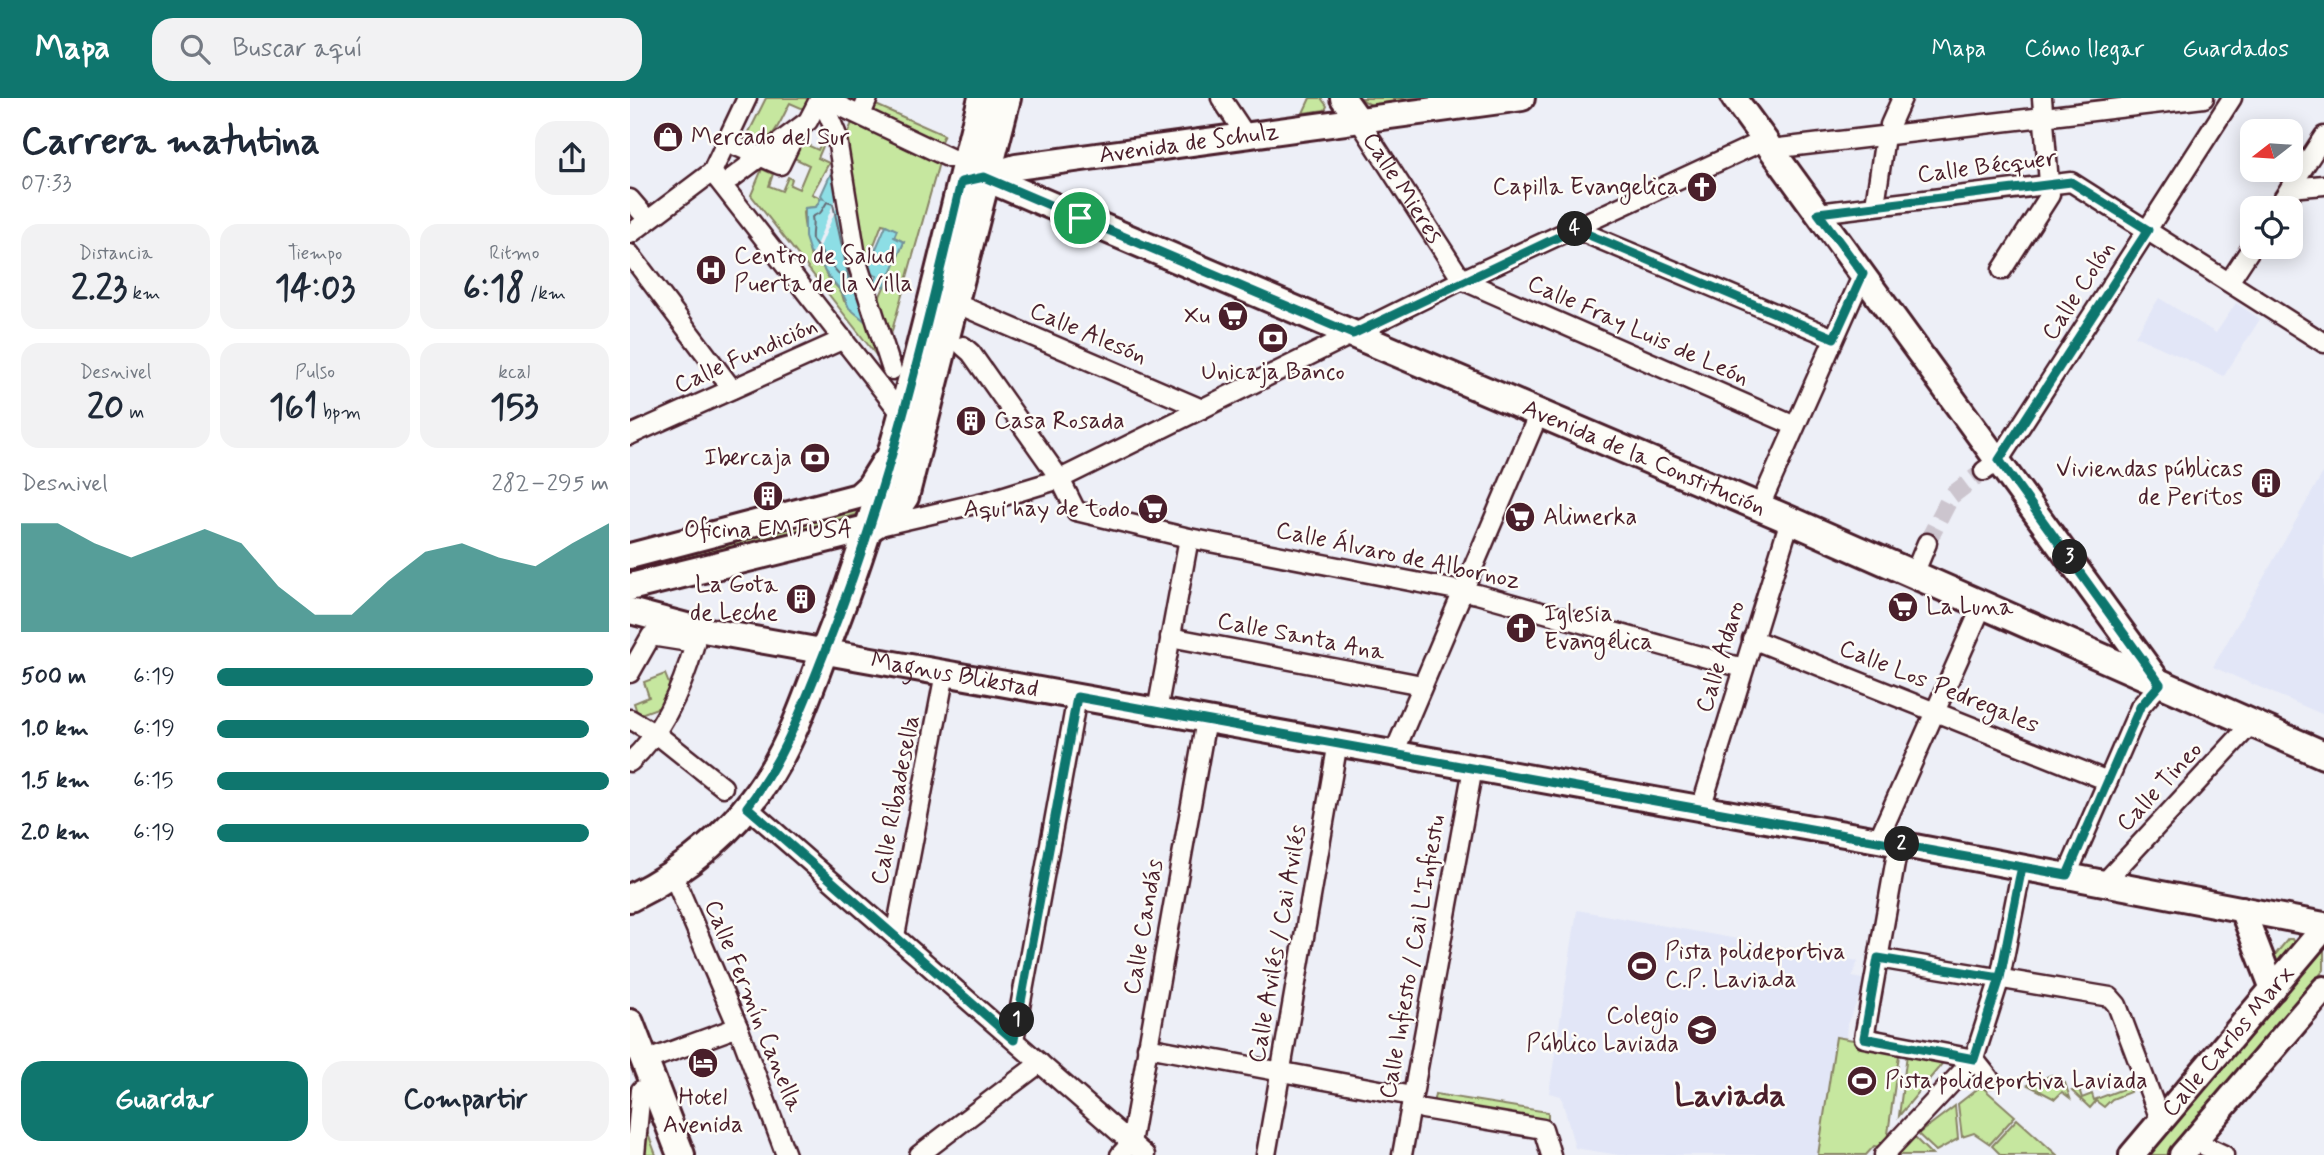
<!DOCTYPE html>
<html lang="es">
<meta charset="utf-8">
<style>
:root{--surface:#fff;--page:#f2f2f3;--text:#1f2937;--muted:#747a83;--accent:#0f766e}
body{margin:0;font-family:Mynerve,sans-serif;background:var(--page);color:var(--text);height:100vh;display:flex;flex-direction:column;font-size:26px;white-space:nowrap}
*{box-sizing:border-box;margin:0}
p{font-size:23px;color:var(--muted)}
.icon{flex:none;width:38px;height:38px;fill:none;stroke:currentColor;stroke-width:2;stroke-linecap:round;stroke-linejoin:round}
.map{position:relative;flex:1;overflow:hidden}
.drawer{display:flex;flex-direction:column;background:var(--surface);width:630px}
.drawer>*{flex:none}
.needle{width:46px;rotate:253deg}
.tools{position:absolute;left:1610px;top:21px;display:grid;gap:14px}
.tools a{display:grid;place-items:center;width:63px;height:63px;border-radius:14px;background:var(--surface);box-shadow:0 4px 18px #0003;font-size:35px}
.pin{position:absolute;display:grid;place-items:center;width:60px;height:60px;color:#fff;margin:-30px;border:4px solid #fff;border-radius:50%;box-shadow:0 2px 7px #0007}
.km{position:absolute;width:35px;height:35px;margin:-18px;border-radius:50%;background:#222;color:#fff;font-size:19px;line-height:35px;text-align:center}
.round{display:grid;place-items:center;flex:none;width:74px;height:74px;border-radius:21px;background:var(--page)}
.headline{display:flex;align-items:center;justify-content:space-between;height:119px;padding:0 21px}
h1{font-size:38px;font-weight:700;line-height:52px}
.figures{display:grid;grid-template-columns:repeat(3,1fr);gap:10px;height:119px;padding:7px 21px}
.figures div{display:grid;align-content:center;border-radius:18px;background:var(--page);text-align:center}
.figures b{font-size:35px;font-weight:700}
.figures small{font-size:19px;font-weight:400}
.figures p{font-size:19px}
.chart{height:196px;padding:14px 21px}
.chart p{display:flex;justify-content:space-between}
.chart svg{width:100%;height:126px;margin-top:7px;fill:var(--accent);opacity:.7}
.action{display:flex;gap:14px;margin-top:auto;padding:14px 21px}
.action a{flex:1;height:80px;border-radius:21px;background:var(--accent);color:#fff;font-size:28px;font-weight:700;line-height:80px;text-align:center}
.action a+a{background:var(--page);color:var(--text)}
ul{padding:0 21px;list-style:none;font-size:23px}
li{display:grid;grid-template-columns:112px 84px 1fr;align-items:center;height:52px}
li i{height:18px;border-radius:9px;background:var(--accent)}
header{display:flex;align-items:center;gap:42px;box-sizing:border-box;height:98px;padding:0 35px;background:var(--accent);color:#fff}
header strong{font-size:33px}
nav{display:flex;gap:38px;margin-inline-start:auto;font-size:24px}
.search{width:490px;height:63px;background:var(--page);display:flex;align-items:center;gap:18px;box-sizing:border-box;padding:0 24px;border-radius:21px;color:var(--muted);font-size:26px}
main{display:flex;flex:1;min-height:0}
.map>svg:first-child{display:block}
.built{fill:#e2e6f7}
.green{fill:#c6e79f;stroke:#888365;stroke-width:2}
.water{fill:#8ddee5;stroke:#72929b;stroke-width:2}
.pier{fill:#edeff7}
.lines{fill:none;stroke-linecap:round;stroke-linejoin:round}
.shore{stroke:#656b75;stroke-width:2}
.street-tunnel{stroke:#ccc5ce;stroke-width:18;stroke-dasharray:18 9;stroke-linecap:butt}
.street-casing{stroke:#4a1f2b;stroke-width:23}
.secondary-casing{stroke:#4a1f2b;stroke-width:30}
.primary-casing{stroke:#4a1f2b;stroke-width:32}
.street{stroke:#fdfcf7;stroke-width:18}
.secondary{stroke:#fdfcf7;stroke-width:24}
.primary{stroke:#fdfcf7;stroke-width:26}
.route-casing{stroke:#fff;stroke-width:14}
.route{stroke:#0f766e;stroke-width:9}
.labels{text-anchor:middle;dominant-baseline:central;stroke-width:5;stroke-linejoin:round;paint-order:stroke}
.poi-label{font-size:24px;fill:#4a1f2b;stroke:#fdfcf7;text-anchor:start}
.street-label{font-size:24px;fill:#4a1f2b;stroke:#fdfcf7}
.district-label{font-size:32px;font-weight:bold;fill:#4a1f2b;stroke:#fdfcf7}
</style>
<header>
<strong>Mapa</strong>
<div class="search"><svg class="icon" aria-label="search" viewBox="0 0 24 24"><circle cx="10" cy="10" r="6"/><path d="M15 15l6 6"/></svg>Buscar aquí</div>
<nav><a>Mapa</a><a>Cómo llegar</a><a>Guardados</a></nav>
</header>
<main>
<section class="drawer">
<div class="headline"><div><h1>Carrera matutina</h1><p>07:33</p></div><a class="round"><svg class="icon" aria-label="share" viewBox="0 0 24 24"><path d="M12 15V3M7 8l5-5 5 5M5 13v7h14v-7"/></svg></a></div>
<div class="figures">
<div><p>Distancia</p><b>2.23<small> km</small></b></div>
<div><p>Tiempo</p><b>14:03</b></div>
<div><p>Ritmo</p><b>6:18<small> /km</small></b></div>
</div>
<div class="figures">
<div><p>Desnivel</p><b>20<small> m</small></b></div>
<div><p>Pulso</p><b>161<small> bpm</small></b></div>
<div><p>kcal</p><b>153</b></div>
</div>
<div class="chart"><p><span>Desnivel</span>282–295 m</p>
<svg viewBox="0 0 160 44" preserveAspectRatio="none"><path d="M0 44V6L10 6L20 13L30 18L40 13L50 8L60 13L70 28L80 38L90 38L100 26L110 16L120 13L130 18L140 21L150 13L160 6V44z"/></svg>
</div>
<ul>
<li><b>500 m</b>6:19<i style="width:96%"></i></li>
<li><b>1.0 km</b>6:19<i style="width:95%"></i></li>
<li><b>1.5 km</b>6:15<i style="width:100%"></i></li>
<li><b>2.0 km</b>6:19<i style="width:95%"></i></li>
</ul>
<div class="action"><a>Guardar</a><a>Compartir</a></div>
</section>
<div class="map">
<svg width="1694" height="1057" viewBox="0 0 1694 1057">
<rect width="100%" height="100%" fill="#edeff7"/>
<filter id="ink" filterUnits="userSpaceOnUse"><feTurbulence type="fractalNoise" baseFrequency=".0143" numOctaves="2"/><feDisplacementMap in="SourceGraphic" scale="14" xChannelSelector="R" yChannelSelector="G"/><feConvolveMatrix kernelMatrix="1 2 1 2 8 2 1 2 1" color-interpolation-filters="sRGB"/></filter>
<g filter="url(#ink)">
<!-- built -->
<g class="built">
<path d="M1529,200L1586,235L1606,205L1630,221L1594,278L1505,238Z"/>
<path d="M1694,373V617L1583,569Z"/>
<path d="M947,812L1228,863L1222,879L1237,882L1217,926L1216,940L1270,950L1256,1050L1191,1039L1188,1057H989L945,1050L931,998L919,995Z"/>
</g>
<!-- green -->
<g class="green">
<path d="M136,0H176L182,3L178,13L160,5C151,21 140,57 114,44Z"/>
<path d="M680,0H691L697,8L695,12L673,15Z"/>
<path d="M730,0H803L744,9Z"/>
<path d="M246,7L314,37L309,47L241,18Z"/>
<path d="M224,20L310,61L258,247L246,207L274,144L264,139L256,127L252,126L234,173L213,46Z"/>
<path d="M193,40L196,41L188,60L199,65L182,96L191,100L186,109L175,110L173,115C174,130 177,144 181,160L188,158C192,164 192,168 195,174C201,186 211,188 214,203L238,221L249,255L246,257L121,97L132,71L143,76L139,88L152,93L158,79L162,81L160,87L169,91L179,67L164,60L171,44L188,52Z"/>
<path d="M228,411L229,416L21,472L20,467Z"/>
<path d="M35,576L41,591L30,609L8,617L4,605L19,599L14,584Z"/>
<path d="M1658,841H1662L1666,849L1648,871L1640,863Z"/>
<path d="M1694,847V872L1537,1057H1515Z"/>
<path d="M1206,939L1270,950L1256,1050L1244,1048L1236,1057H1188Z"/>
<path d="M1277,956L1316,961L1269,1018Z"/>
<path d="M1421,977L1426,988L1435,985L1440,1000L1432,994L1425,1001L1398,987Z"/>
<path d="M0,988L26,1057H0Z"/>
<path d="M1351,988L1385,1018L1360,1046L1344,1035L1332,1039L1328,1006Z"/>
<path d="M1498,989L1500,994L1482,1001L1474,1009L1466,1003L1460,1010L1442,993L1449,991L1452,1000L1462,996L1464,1002Z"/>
<path d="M805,996L918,1014V1024L803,1006Z"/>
<path d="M1325,1008L1328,1041L1306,1053L1288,1036Z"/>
<path d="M1387,1021L1427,1057H1371L1362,1048Z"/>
<path d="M1284,1039L1302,1057H1261Z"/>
</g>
<!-- water -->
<g class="water">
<path d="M201,75L205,77L238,221L236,224L219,210L212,194L195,174L191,163L180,155L175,139V110L186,109L191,100L194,101L191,97Z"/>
<path d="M256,127L267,132L264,139L274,144L255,189L244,184L247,178L236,174Z"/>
</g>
<!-- pier -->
<path class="pier" d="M208,94L209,104L185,161L181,160Z"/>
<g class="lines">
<!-- shore -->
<path class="shore" d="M197,104L203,106L219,181L217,184C212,181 183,145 182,141C181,134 184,127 182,119L191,114Z"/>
<!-- street-tunnel -->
<path class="street-tunnel" d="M1297,445L1321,398L1354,373"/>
<!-- street casing -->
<g class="street-casing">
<g id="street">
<path d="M191,0L206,35L227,164L262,272"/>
<path d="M193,0L320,60"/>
<path d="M591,0L615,36"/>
<path d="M231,17L238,0"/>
<path id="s1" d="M728,21L832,182"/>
<path d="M1260,27L1272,0"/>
<path d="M106,48L150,67L164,38"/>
<path d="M1141,51L1574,0"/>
<path d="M82,74L273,318L278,319"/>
<path d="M102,80L178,23L190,0"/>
<path d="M1660,90L1694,87"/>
<path d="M0,101L18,122"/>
<path d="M1245,107L1255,38"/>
<path d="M1647,110L1694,38"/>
<path d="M1188,115L1441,84L1694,245"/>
<path d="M945,131L1204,240"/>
<path d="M0,136L82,74L117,0"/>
<path d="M0,156L102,291"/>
<path d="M1372,172L1420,97L1412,0"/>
<path d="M832,182L1165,328"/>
<path d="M1599,184L1622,149"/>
<path d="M325,205L572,311"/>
<path d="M333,248L341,255L430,381L446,413L559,440L847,496L1113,570"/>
<path d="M0,337L214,241"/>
<path d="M1354,373L1369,362L1602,0"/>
<path d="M1129,410L1233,176"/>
<path d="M254,427L358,403L430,381L832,182L1135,42"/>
<path d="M1284,476L1297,445"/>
<path d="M540,539L792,587"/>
<path d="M1122,541L1478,683"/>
<path d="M0,575L21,538L65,545C53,588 33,634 0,664"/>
<path d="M527,613L559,440"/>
<path d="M0,621L29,638L93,689"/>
<path d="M764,655L909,315"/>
<path d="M117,709L515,1057"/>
<path d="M1071,710L1160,422"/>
<path d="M1248,742L1353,506"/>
<path d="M1266,760L1234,940L1344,961L1359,980"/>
<path d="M43,777L108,929L156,1057"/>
<path d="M1437,777L1510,609L1530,586"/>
<path d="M1473,786L1623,624"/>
<path d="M265,838L315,575"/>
<path d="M1248,860L1480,899L1487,907L1531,1024"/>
<path d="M384,942L447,599"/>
<path d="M517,949L782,998"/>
<path d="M15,963L108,929"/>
<path d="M793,1011L913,1031L921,1057"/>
<path d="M1564,1043L1594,1057"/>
<path d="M5,1057L11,992"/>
<path d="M289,1057L410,965"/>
<path d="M490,1057L501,1045L576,622"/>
<path d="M636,1057L708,644"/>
<path d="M772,1057L843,670"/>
<path d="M1254,1057L1344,961L1370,880L1392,769"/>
</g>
</g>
<!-- secondary casing -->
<g class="secondary-casing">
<g id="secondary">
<path d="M713,0L728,21"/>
<path d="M1104,0L1530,586"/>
<path id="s2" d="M354,79L386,69L892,0"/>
<path d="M0,458L228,398L239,388L254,364"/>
<path id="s3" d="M0,513L68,531L1248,742L1694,827"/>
<path d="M1612,811L1643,891"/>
<path id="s4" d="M1502,1057L1694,830"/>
<path d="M1552,1057L1694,891"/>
</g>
</g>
<!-- primary casing -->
<g class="primary-casing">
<g id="primary">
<path id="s5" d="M332,84L354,79L1160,422L1694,657"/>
<path d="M0,489L240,430L264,415L275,399L377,0"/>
<path d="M0,800C57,772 108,730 141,675C164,638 178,595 194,554C266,375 304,187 352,0"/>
<path d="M0,925L51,1057"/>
</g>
</g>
<!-- street -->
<use href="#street" class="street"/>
<!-- secondary -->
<use href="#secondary" class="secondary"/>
<!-- primary -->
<use href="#primary" class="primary"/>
</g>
</g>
<g class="lines" filter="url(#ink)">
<!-- route casing -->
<g class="route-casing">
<path id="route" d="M450,120L354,79L331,84C294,242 256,401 195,553C173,608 154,661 117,709L384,942L447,599L1392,769L1370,880L1344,961L1234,940L1248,860L1370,880L1389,782L1392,769L1437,777L1510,609L1530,586L1369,362L1518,132L1441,84L1188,115L1233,176L1204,240L945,131L723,236L450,120"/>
</g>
<!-- route -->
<use href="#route" class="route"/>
</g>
<!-- icons -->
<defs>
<g id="shop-disc" transform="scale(1.575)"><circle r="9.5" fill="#4a1f2b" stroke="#fdfcf7"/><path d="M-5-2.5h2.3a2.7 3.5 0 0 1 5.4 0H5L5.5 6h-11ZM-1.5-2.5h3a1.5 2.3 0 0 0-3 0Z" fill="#fff"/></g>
<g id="church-disc" transform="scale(1.575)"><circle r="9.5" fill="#4a1f2b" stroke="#fdfcf7"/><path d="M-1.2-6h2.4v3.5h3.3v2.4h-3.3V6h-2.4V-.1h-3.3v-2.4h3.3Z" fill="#fff"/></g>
<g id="hospital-disc" transform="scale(1.575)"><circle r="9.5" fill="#4a1f2b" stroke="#fdfcf7"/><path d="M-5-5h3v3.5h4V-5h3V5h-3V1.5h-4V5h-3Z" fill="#fff"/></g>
<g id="supermarket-disc" transform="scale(1.575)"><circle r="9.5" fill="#4a1f2b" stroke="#fdfcf7"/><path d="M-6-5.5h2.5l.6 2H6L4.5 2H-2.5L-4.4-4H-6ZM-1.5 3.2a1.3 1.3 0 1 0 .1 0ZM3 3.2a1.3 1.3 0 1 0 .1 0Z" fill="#fff"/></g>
<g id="bank-disc" transform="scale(1.575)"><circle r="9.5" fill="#4a1f2b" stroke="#fdfcf7"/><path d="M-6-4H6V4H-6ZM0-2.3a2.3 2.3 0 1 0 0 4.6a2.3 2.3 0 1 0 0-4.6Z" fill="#fff"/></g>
<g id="building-disc" transform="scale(1.575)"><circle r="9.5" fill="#4a1f2b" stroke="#fdfcf7"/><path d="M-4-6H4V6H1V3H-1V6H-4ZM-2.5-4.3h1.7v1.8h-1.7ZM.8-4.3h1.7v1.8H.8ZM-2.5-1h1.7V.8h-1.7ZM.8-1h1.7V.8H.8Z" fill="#fff"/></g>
<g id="stadium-disc" transform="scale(1.575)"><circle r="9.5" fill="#4a1f2b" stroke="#fdfcf7"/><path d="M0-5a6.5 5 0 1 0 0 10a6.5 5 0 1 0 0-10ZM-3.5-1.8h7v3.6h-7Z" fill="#fff"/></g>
<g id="school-disc" transform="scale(1.575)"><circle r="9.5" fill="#4a1f2b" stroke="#fdfcf7"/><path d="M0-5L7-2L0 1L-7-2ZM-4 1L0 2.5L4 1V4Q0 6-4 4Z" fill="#fff"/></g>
<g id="hotel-disc" transform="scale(1.575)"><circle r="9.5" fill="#4a1f2b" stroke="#fdfcf7"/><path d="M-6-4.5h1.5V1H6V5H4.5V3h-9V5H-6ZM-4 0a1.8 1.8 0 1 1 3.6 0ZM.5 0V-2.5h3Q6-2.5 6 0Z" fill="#fff"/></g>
</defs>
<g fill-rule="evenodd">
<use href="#shop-disc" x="38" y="39"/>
<use href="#church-disc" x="1072" y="89"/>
<use href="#hospital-disc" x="81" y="172"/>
<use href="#supermarket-disc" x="603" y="218"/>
<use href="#bank-disc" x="643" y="240"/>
<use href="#building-disc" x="341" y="323"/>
<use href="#bank-disc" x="185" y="360"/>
<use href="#building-disc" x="1636" y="385"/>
<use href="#building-disc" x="138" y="398"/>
<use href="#supermarket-disc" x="523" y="411"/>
<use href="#supermarket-disc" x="890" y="419"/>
<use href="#building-disc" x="171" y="501"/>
<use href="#supermarket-disc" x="1273" y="509"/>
<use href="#church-disc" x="891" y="530"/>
<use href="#stadium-disc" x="1012" y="868"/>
<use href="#school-disc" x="1072" y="932"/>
<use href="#hotel-disc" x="73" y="965"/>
<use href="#stadium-disc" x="1232" y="983"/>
</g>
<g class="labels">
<!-- poi labels -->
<g class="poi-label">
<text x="61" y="39">Mercado del Sur</text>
<text x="1049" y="89" text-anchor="end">Capilla Evangelica</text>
<text x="104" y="158">Centro de Salud<tspan x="104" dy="28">Puerta de la Villa</tspan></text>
<text x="580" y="218" text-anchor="end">Xu</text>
<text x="643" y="274" text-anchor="middle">Unicaja Banco</text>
<text x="364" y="323">Casa Rosada</text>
<text x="162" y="360" text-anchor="end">Ibercaja</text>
<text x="1613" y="371" text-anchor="end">Viviendas públicas<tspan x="1613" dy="28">de Peritos</tspan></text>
<text x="500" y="411" text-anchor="end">Aqui hay de todo</text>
<text x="913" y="419">Alimerka</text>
<text x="138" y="432" text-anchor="middle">Oficina EMTUSA</text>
<text x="148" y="487" text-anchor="end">La Gota<tspan x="148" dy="28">de Leche</tspan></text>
<text x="1296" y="509">La Luna</text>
<text x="914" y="516">Iglesia<tspan x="914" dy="28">Evangélica</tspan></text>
<text x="1035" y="854">Pista polideportiva<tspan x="1035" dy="28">C.P. Laviada</tspan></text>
<text x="1049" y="918" text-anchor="end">Colegio<tspan x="1049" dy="28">Público Laviada</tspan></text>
<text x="1255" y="983">Pista polideportiva Laviada</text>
<text x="73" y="999" text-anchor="middle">Hotel<tspan x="73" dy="28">Avenida</tspan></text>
</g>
<!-- street labels -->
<g class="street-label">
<text stroke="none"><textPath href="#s2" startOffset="208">Avenida de Schulz</textPath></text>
<text transform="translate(1357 69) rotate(-7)">Calle Bécquer</text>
<text stroke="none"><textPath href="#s1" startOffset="82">Calle Mieres</textPath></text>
<text transform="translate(1449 193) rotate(-57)">Calle Colón</text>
<text transform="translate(1008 233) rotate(24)">Calle Fray Luis de León</text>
<text transform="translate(458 236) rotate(23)">Calle Alesón</text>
<text transform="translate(116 258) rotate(-24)">Calle Fundición</text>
<text stroke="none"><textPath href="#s5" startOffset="740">Avenida de la Constitución</textPath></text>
<text transform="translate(768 458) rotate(12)">Calle Álvaro de Albornoz</text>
<text transform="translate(671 539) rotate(11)">Calle Santa Ana</text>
<text transform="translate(1091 559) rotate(-73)">Calle Adaro</text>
<text stroke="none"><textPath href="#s3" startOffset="331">Magnus Blikstad</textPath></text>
<text transform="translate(1309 589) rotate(22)">Calle Los Pedregales</text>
<text transform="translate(1530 689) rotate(-47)">Calle Tineo</text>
<text transform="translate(266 702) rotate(-79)">Calle Ribadesella</text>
<text transform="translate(514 829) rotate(-80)">Calle Candás</text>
<text transform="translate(648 846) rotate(-80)">Calle Avilés / Cai Avilés</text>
<text transform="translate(783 859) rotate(-80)">Calle Infiesto / Cai L'Infiestu</text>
<text transform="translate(123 908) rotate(68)">Calle Fermín Canella</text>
<text stroke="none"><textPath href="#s4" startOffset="149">Calle Carlos Marx</textPath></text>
</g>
<!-- district labels -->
<g class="district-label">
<text x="1100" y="998">Laviada</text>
</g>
</g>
</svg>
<div class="tools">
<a><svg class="needle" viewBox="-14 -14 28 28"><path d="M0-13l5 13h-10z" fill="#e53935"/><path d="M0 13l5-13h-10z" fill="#747a83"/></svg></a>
<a><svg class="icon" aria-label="locate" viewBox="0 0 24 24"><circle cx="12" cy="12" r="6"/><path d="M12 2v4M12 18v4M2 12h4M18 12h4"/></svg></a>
</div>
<div class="pin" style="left:450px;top:120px;background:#1e9e55"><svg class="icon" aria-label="arrive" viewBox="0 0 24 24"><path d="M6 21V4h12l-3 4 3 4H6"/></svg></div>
<b class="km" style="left:387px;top:922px">1</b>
<b class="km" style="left:1272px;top:746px">2</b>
<b class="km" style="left:1440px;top:459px">3</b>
<b class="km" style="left:945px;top:131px">4</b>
</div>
</main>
